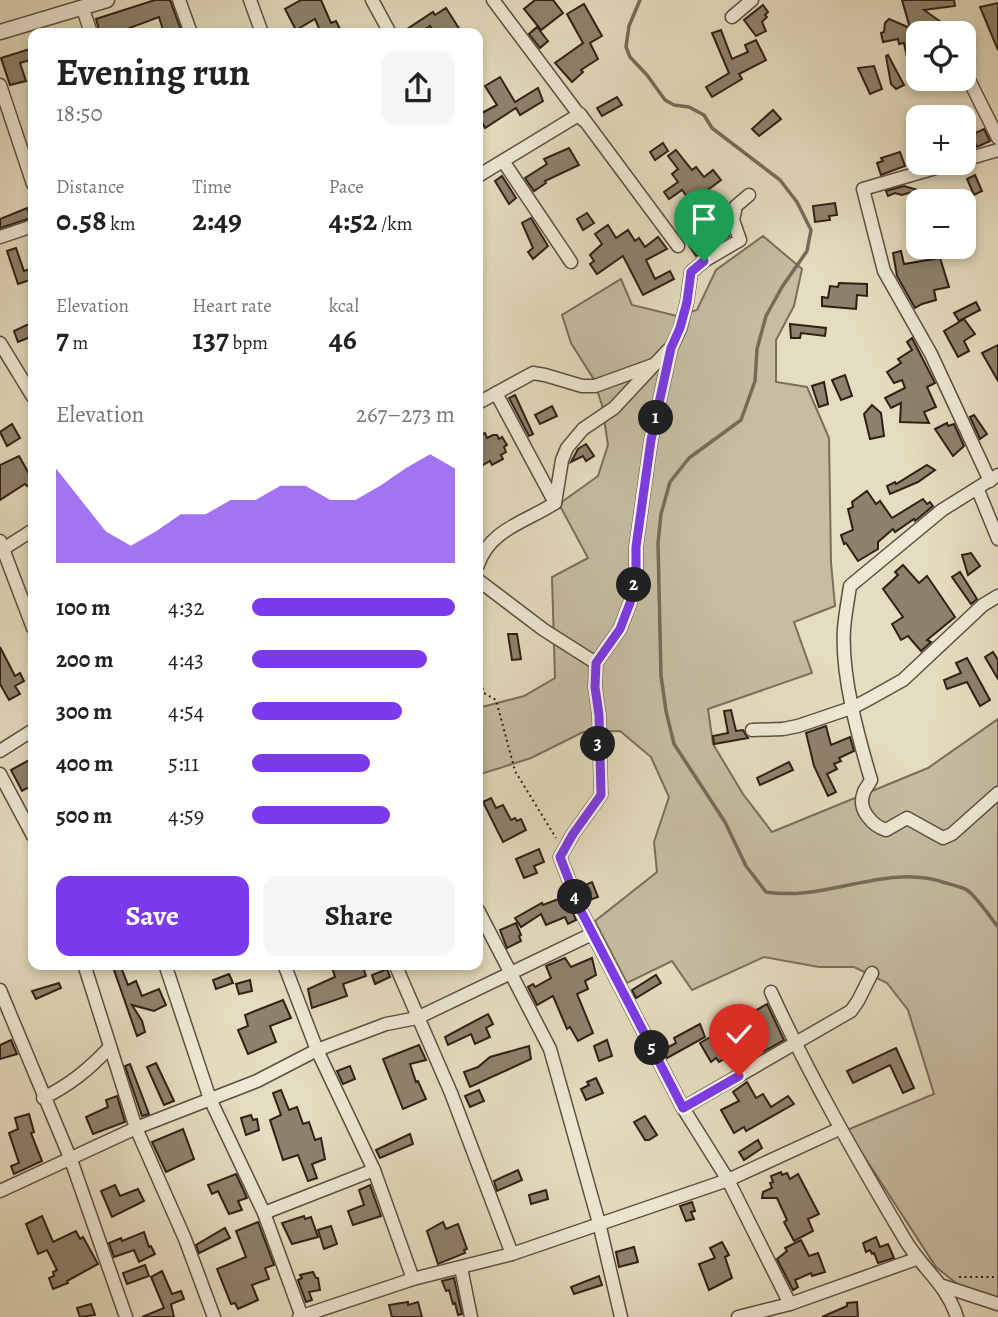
<!DOCTYPE html>
<meta charset="utf-8">
<style>
:root{--surface:#fff;--page:#f6f6f6;--text:#222;--muted:#767676;--accent:#7c3aed}
body{margin:0;font-family:Alegreya,serif;background:var(--page);color:var(--text);height:100vh;display:flex;flex-direction:column;font-size:26px;white-space:nowrap}
*{box-sizing:border-box;margin:0}
p{font-size:23px;color:var(--muted)}
.icon{flex:none;width:38px;height:38px;fill:none;stroke:currentColor;stroke-width:2;stroke-linecap:round;stroke-linejoin:round}
.map{position:relative;flex:1;overflow:hidden}
.drawer{position:absolute;left:28px;top:28px;width:455px;height:942px;display:flex;flex-direction:column;background:var(--surface);border-radius:14px;box-shadow:0 4px 10px #0003}
.drawer>*{flex:none}
.controls{position:absolute;left:906px;top:21px;display:grid;gap:14px}
.controls a{display:grid;place-items:center;width:70px;height:70px;border-radius:14px;background:var(--surface);box-shadow:0 4px 10px #0003;font-size:35px}
.pin{position:absolute;display:grid;place-items:center;width:60px;height:60px;color:#fff;margin:-72px -30px;border-radius:50% 50% 50% 0;rotate:-45deg;box-shadow:0 0 7px #0007}
.pin .icon{rotate:45deg}
.km{position:absolute;width:35px;height:35px;margin:-18px;border-radius:50%;background:#222;color:#fff;font-size:19px;line-height:35px;text-align:center}
.round{display:grid;place-items:center;flex:none;width:74px;height:74px;border-radius:14px;background:var(--page)}
.summary{display:flex;align-items:center;justify-content:space-between;height:119px;padding:0 28px}
h1{font-size:38px;font-weight:600;line-height:52px}
.stats{display:grid;grid-template-columns:repeat(3,1fr);gap:10px;height:119px;padding:7px 28px}
.stats div{display:grid;align-content:center}
.stats b{font-size:30px;font-weight:600}
.stats small{font-size:19px;font-weight:400}
.stats p{font-size:19px}
.chart{height:196px;padding:14px 28px}
.chart p{display:flex;justify-content:space-between}
.chart svg{width:100%;height:126px;margin-top:7px;fill:var(--accent);opacity:.7}
.button{display:flex;gap:14px;margin-top:auto;padding:14px 28px}
.button a{flex:1;height:80px;border-radius:14px;background:var(--accent);color:#fff;font-size:28px;font-weight:600;line-height:80px;text-align:center}
.button a+a{background:var(--page);color:var(--text)}
ul{padding:0 28px;list-style:none;font-size:23px}
li{display:grid;grid-template-columns:112px 84px 1fr;align-items:center;height:52px}
li i{height:18px;border-radius:9px;background:var(--accent)}
.map>svg:first-child{display:block}
.green{fill:#c6bda2;stroke:#7a6e5c;stroke-width:2}
.lines{fill:none;stroke-linecap:round;stroke-linejoin:round}
.stream{stroke:#776b58;stroke-width:3.5}
.building{fill:#8e826d;stroke:#2f2015;stroke-width:2}
.minor-casing{stroke:#5c4f40;stroke-width:15}
.tertiary-casing{stroke:#5c4f40;stroke-width:17}
.path{stroke:#2f2015;stroke-width:2;stroke-dasharray:2 3.5;stroke-linecap:butt}
.minor{stroke:#eee9d5;stroke-width:12}
.tertiary{stroke:#eee9d5;stroke-width:14}
.route-casing{stroke:#fff;stroke-width:14}
.route{stroke:#7c3aed;stroke-width:9}
</style>
<div class="map">
<svg width="998" height="1317" viewBox="0 0 998 1317">
<rect width="100%" height="100%" fill="#e5ddbf"/>
<filter id="stains"><feTurbulence type="fractalNoise" baseFrequency=".00286" numOctaves="4"/><feColorMatrix values="0 0 0 0 .2 0 0 0 0 .09 0 0 0 0 .02 0 0 0 .5 -.17"/></filter>
<radialGradient id="worn" r=".72"><stop offset=".6" stop-color="#630" stop-opacity="0"/><stop offset="1" stop-color="#630" stop-opacity=".3"/></radialGradient>
<!-- green -->
<path class="green" d="M763,236L802,269L794,306L776,340V382L807,387L829,438L831,562L835,606L794,622L812,673L708,709L713,744L743,794L772,832L928,768L998,719V1301L971,1295L936,1267L847,1130L934,1094L908,1010L887,983L854,967H819L764,957L692,990L672,961L627,983L595,921L657,872L654,842L669,797L651,757L620,731L583,732L531,758L478,775V708L524,696L555,678L552,577L588,558L559,504L598,476L608,445L602,405L593,378L571,343L562,315L621,279L632,305L677,316L697,310L716,270Z"/>
<g class="lines">
<!-- stream -->
<path class="stream" d="M640,0L629,26L626,47L630,57L647,75L665,100L674,105L689,107L704,115L712,128L780,180L797,202L811,230L807,251L782,287L766,316L757,349L755,381L741,420L689,458L670,482L661,514L658,543L661,676L666,711L674,744L725,822L746,866L766,892C827,902 886,862 946,883C952,885 962,887 967,890C977,897 990,917 998,927"/>
</g>
<!-- building -->
<g class="building">
<path d="M155,0H170L182,33H164L159,17L124,30L125,33H100L96,19Z"/>
<path d="M301,0H321L331,23L336,21L342,33H321L315,19L296,30L285,9Z"/>
<path d="M535,0H553L563,13L541,30L524,9Z"/>
<path d="M902,0H954L955,6L924,10L941,22L942,27L929,33H919V63L909,66L904,43L899,44L898,39L883,42L881,33L884,32L885,23L889,19L910,28Z"/>
<path d="M998,3V50L980,7Z"/>
<path d="M584,4L602,36L590,43L598,59L581,70L583,72L572,82L555,63L583,43L567,14Z"/>
<path d="M763,5L768,12L765,15L767,17L762,22L766,31L756,36L744,20Z"/>
<path d="M446,8L462,33H435L430,26L420,33H401L433,12L435,15Z"/>
<path d="M537,27L548,41L540,48L529,34Z"/>
<path d="M721,30L732,59L748,52L745,45L756,40L766,60L739,74L742,79L712,97L706,87L729,73L712,33Z"/>
<path d="M33,48V59L20,63L26,81L10,85L1,58Z"/>
<path d="M888,55L904,85L896,89L891,84L886,56Z"/>
<path d="M874,66L882,89L870,94L858,68Z"/>
<path d="M500,77L515,102L538,88L543,101L520,115L516,108L485,128L478,115L497,105L485,86Z"/>
<path d="M617,97L622,105L602,116L597,108Z"/>
<path d="M773,110L781,119L759,136L752,129Z"/>
<path d="M984,129L990,141L977,147L971,135Z"/>
<path d="M663,143L668,151L655,160L650,152Z"/>
<path d="M569,148L579,165L545,181L546,183L534,191L525,178L547,164L544,159Z"/>
<path d="M676,150L692,170L696,167L704,177L713,170L721,180L705,192L707,195L702,199L729,236L696,256L688,244L691,242L676,219L684,214L682,210L692,204L682,190L669,199L664,192L678,182L672,174L678,169L668,156Z"/>
<path d="M900,152L905,166L881,175L877,163L883,161L881,158Z"/>
<path d="M975,175L982,191L974,195L967,179Z"/>
<path d="M502,176L516,198L509,204L495,181Z"/>
<path d="M904,186L918,190L902,195L895,193L888,196L886,191Z"/>
<path d="M835,203L837,215L829,216L830,220L815,222L813,206Z"/>
<path d="M27,208L31,218L0,228V219Z"/>
<path d="M587,213L594,223L583,230L577,219Z"/>
<path d="M531,218L548,246L533,259L528,252L533,248L522,223Z"/>
<path d="M608,225L616,238L628,230L635,241L639,238L645,247L658,237L667,249L646,260L655,279L670,271L674,279L643,295L623,256L597,274L590,264L594,261L590,255L602,244L595,234Z"/>
<path d="M16,248L24,271L33,268V279L18,284L7,251Z"/>
<path d="M901,251L904,264L940,258L949,287L934,290L936,300L922,304L915,308L897,276L893,253Z"/>
<path d="M839,283L867,284V296L857,295L856,309L822,306V297L828,298L830,286L838,287Z"/>
<path d="M976,302L980,310L959,321L954,313Z"/>
<path d="M964,319L975,334L964,341L969,351L958,357L944,331Z"/>
<path d="M33,322V336L18,342L14,331Z"/>
<path d="M790,324L826,328L825,336L801,333L800,338H791Z"/>
<path d="M912,338L935,383L927,387L936,407L924,412L929,423L900,422L901,403L891,408L885,398L905,388L902,380L894,383L887,372L901,363L898,359L912,350L907,342Z"/>
<path d="M998,345V381L982,353Z"/>
<path d="M845,375L852,396L841,400L832,380Z"/>
<path d="M824,382L828,404L819,407L812,386Z"/>
<path d="M515,395L533,434L529,436L509,398Z"/>
<path d="M872,405L881,413L884,436L870,439L864,414Z"/>
<path d="M552,406L557,416L540,424L535,415Z"/>
<path d="M974,415L987,434L980,439L970,417Z"/>
<path d="M947,423L948,426L954,424L964,446L953,456L935,429Z"/>
<path d="M12,424L20,438L7,446L0,432Z"/>
<path d="M485,433L487,438L493,435H497L499,439L502,437L507,445L504,447L506,452L501,455L503,459L492,465L490,461L483,465L481,462L478,463V437Z"/>
<path d="M586,444L594,456L586,461L583,456L571,462L578,449Z"/>
<path d="M19,456L28,472L33,469V482L27,486L25,484L0,500V465Z"/>
<path d="M927,465L935,470L918,482L890,494L887,486L895,482L896,484Z"/>
<path d="M867,491L876,504L880,501L892,518L923,499L927,504L930,502L933,506L915,521L914,519L895,532L893,529L878,542V549L858,561L846,543L844,544L841,535L853,530L848,509L853,507L852,502Z"/>
<path d="M971,553L980,566L968,575L962,555Z"/>
<path d="M903,565L919,583L927,576L955,617L927,640L931,642L921,651L908,636L901,640L892,624L903,617L883,589L898,575L895,572Z"/>
<path d="M960,572L977,599L971,604L952,577Z"/>
<path d="M508,634H517L521,659L512,660Z"/>
<path d="M0,647L15,676L20,673L24,681L15,686L20,694L9,700L0,684Z"/>
<path d="M993,652L998,660V679L985,657Z"/>
<path d="M967,658L990,700L980,706L967,682L947,689L944,680L961,673L956,663Z"/>
<path d="M731,710L736,731L743,730L748,738L714,744L713,736L728,733L724,711Z"/>
<path d="M826,726L831,745L850,737L854,751L839,758L841,761L834,764L837,769L827,774L836,792L828,796L814,766L806,733Z"/>
<path d="M33,758V785L22,791L11,770Z"/>
<path d="M789,762L793,770L760,785L757,778Z"/>
<path d="M491,798L496,808L503,805L511,820L515,818L517,821L521,819L526,830L503,842L483,802Z"/>
<path d="M539,849L544,862L534,866L537,873L524,878L516,859Z"/>
<path d="M592,882L598,897L587,901L581,887Z"/>
<path d="M566,896L576,920L568,924L565,917L546,925L541,914L521,927L515,918L542,903L543,905Z"/>
<path d="M516,923L521,935L519,936L521,941L507,948L500,930Z"/>
<path d="M565,958L571,967L592,958L596,975L585,981L588,989L577,994L593,1033L578,1041L570,1027L567,1029L553,996L537,1005L528,987L533,984L535,987L551,978L546,966Z"/>
<path d="M331,964H362L366,976L343,984L347,996L312,1008L308,989L335,977Z"/>
<path d="M121,967L128,985L136,981L142,996L159,989L166,1005L154,1011L132,1005L142,1021L145,1032L137,1036L114,970Z"/>
<path d="M387,969L390,977L375,984L372,975Z"/>
<path d="M229,974L233,983L216,989L213,980Z"/>
<path d="M656,975L661,983L636,998L632,990Z"/>
<path d="M250,980L252,991L239,994L236,984Z"/>
<path d="M59,983L61,988L36,999L32,991Z"/>
<path d="M283,1000L291,1018L270,1026L276,1042L248,1054L238,1030L248,1026L245,1015Z"/>
<path d="M767,1004L784,1040L759,1054L757,1051L749,1055L747,1053L743,1055L741,1049L719,1062L716,1058L711,1062L700,1043Z"/>
<path d="M488,1014L493,1024L486,1028L490,1037L475,1044L471,1034L448,1045L445,1037Z"/>
<path d="M700,1024L705,1037L667,1058L663,1050L676,1043L674,1038Z"/>
<path d="M11,1040L17,1054L0,1059V1045Z"/>
<path d="M607,1040L612,1056L599,1061L594,1046Z"/>
<path d="M419,1045L426,1060L410,1064L416,1082L418,1081L426,1099L403,1109L383,1059Z"/>
<path d="M529,1046L531,1059L470,1087L464,1072L478,1067L490,1057Z"/>
<path d="M896,1048L914,1088L903,1093L890,1065L853,1083L847,1071Z"/>
<path d="M156,1063L174,1101L164,1105L147,1067Z"/>
<path d="M130,1064L149,1114L142,1116L125,1066Z"/>
<path d="M350,1066L355,1079L343,1084L337,1071Z"/>
<path d="M596,1078L603,1093L586,1100L581,1089L589,1085L587,1082Z"/>
<path d="M747,1082L756,1098L763,1094L771,1107L788,1096L794,1104L746,1131L744,1127L734,1133L721,1110L739,1101L733,1092Z"/>
<path d="M281,1090L289,1110L297,1107L303,1124L309,1122L315,1140L321,1138L325,1159L312,1164L317,1178L308,1181L298,1155L283,1160L270,1120L281,1115L273,1093Z"/>
<path d="M479,1090L484,1101L470,1107L465,1096Z"/>
<path d="M117,1096L125,1122L93,1134L86,1117L108,1107L106,1100Z"/>
<path d="M29,1114L34,1132L31,1133L42,1161L14,1174L11,1166L19,1163L9,1133L18,1129L15,1118Z"/>
<path d="M251,1115L253,1120L257,1119L259,1130L246,1135L241,1118Z"/>
<path d="M645,1116L657,1135L649,1140H645L634,1122Z"/>
<path d="M183,1129L194,1159L166,1172L152,1142Z"/>
<path d="M410,1134L413,1144L380,1158L376,1150Z"/>
<path d="M758,1140L762,1148L744,1160L739,1152Z"/>
<path d="M518,1170L522,1180L497,1191L494,1181Z"/>
<path d="M781,1172L782,1175L787,1173L790,1179L798,1174L819,1214L808,1219L813,1231L794,1241L784,1222L787,1220L777,1198H762L763,1192L772,1188L770,1183L773,1182L771,1176Z"/>
<path d="M236,1174L247,1198L238,1201L242,1210L229,1214L218,1191L212,1194L208,1185Z"/>
<path d="M115,1185L120,1196L138,1189L144,1201L112,1217L101,1191Z"/>
<path d="M370,1185L381,1216L353,1225L348,1211L364,1205L359,1190Z"/>
<path d="M546,1190L548,1199L531,1204L529,1195Z"/>
<path d="M692,1202L695,1211L691,1212L694,1219L686,1221L680,1206Z"/>
<path d="M42,1216L53,1242L76,1231L80,1239L83,1237L98,1264L67,1281L68,1283L53,1289L49,1278L54,1276L53,1272L57,1270L47,1250L38,1254L26,1224Z"/>
<path d="M304,1216L305,1219L311,1217L318,1237L292,1244L282,1223Z"/>
<path d="M258,1222L274,1265L265,1268L269,1279L252,1285L258,1300L238,1309L235,1303L231,1304L217,1269L246,1257L236,1231Z"/>
<path d="M443,1222L446,1229L458,1224L467,1249L464,1250L465,1253L438,1264L427,1231Z"/>
<path d="M331,1226L337,1244L324,1249L318,1230Z"/>
<path d="M225,1228L230,1238L199,1253L196,1245Z"/>
<path d="M144,1232L149,1247L151,1246L155,1254L139,1262L134,1250L114,1257L109,1243L121,1238L122,1241Z"/>
<path d="M876,1237L880,1247L888,1244L894,1258L878,1263L874,1253L872,1254L870,1250L866,1252L863,1243Z"/>
<path d="M801,1240L809,1256L818,1253L825,1272L812,1276L811,1273L795,1280L798,1287L793,1290L777,1259L787,1251L785,1248Z"/>
<path d="M722,1242L729,1255L725,1257L732,1278L709,1290L699,1264L715,1258L710,1248Z"/>
<path d="M634,1247L638,1262L619,1267L616,1252Z"/>
<path d="M145,1265L149,1276L127,1284L123,1273Z"/>
<path d="M162,1271L172,1294L181,1291L184,1299L171,1304L174,1317H142L164,1308L151,1277Z"/>
<path d="M313,1272L316,1278H318L320,1290L309,1292L312,1300L306,1302L298,1280L302,1278L300,1275Z"/>
<path d="M599,1276L602,1285L574,1294L571,1287Z"/>
<path d="M454,1278L462,1314L458,1315L455,1303L453,1304L449,1290L446,1291L442,1281Z"/>
<path d="M408,1302V1305L418,1302L422,1317H392L389,1305Z"/>
<path d="M857,1302L858,1317H822L847,1306V1303Z"/>
<path d="M91,1304L95,1315L80,1317L77,1308Z"/>
</g>
<g class="lines">
<!-- minor casing -->
<g class="minor-casing">
<g id="minor">
<path d="M179,0L191,33"/>
<path d="M250,0L262,33"/>
<path d="M372,0L390,33"/>
<path d="M493,0L583,120"/>
<path d="M83,9L91,33"/>
<path d="M732,17L752,0"/>
<path d="M964,70L998,138"/>
<path d="M0,85L33,184"/>
<path d="M964,160L998,150"/>
<path d="M503,161L571,262"/>
<path d="M953,163L863,189L884,271L931,354L990,481"/>
<path d="M478,176L580,114L678,246"/>
<path d="M749,195L736,206L733,220L740,240L704,261L691,272L687,302L680,329L671,348L651,440L636,547V577L630,603L620,629L596,663L595,687L599,715L601,795L573,834L560,857L581,911L683,1108L728,1180L790,1304"/>
<path d="M0,237L33,226"/>
<path d="M0,343L33,397"/>
<path d="M496,393L555,503"/>
<path d="M478,403L533,373L545,375L582,386H595L653,365"/>
<path d="M998,475L942,510L850,586C848,600 845,615 844,629C841,675 858,736 871,780C869,785 864,789 863,795C858,810 873,826 886,830L907,818L943,838L952,834L998,793"/>
<path d="M978,490L998,539"/>
<path d="M0,541L33,628"/>
<path d="M0,551L33,530"/>
<path d="M478,565C490,529 526,522 555,503L562,460L567,448L583,429L614,408L668,350"/>
<path d="M478,580L544,630L596,663"/>
<path d="M752,730L783,729L798,726L854,707L869,699L903,680L983,605L998,596"/>
<path d="M0,751L33,730"/>
<path d="M0,774L33,836"/>
<path d="M478,910L550,1049L599,1223L621,1317"/>
<path d="M84,964L136,1128L185,1239L214,1317"/>
<path d="M165,964L210,1099L264,1213L302,1317"/>
<path d="M284,964L317,1050L374,1170L413,1279"/>
<path d="M395,964L451,1093L512,1254"/>
<path d="M0,990L71,1160L126,1317"/>
<path d="M771,992C810,1077 856,1157 904,1238C921,1268 946,1283 957,1317"/>
<path d="M43,1098C70,1085 89,1069 109,1048"/>
<path d="M683,1108L851,1011L858,1001L872,973"/>
<path d="M0,1191L136,1128L257,1081L317,1050L386,1024L417,1018L592,934"/>
<path d="M264,1213L374,1170"/>
<path d="M461,1268L471,1317"/>
<path d="M943,1286L998,1304"/>
<path d="M299,1317L413,1279L512,1254L728,1180L839,1129"/>
<path d="M738,1317L790,1304L916,1259"/>
</g>
</g>
<!-- tertiary casing -->
<g class="tertiary-casing">
<path id="tertiary" d="M0,32L107,0"/>
</g>
<!-- path -->
<g class="path">
<path d="M478,672L484,693L496,700L515,771L556,838"/>
<path d="M959,1277H998"/>
</g>
<!-- minor -->
<use href="#minor" class="minor"/>
<!-- tertiary -->
<use href="#tertiary" class="tertiary"/>
</g>
<g class="lines">
<!-- route casing -->
<g class="route-casing">
<path id="route" d="M704,261L691,272L687,302L680,328L671,348L651,440L636,547V577L630,603L620,629L596,663L595,687L599,715L601,795L573,834L560,857L581,911L683,1108L739,1076"/>
</g>
<!-- route -->
<use href="#route" class="route"/>
</g>
<rect width="100%" height="100%" filter="url(#stains)"/>
<rect width="100%" height="100%" fill="url(#worn)"/>
</svg>
<div class="controls">
<a><svg class="icon" aria-label="locate" viewBox="0 0 24 24"><circle cx="12" cy="12" r="6"/><path d="M12 2v4M12 18v4M2 12h4M18 12h4"/></svg></a>
<a>+</a>
<a>−</a>
</div>
<div class="pin" style="left:704px;top:261px;background:#1e9e55"><svg class="icon" aria-label="arrive" viewBox="0 0 24 24"><path d="M6 21V4h12l-3 4 3 4H6"/></svg></div>
<div class="pin" style="left:739px;top:1076px;background:#d93025"><svg class="icon" aria-label="check" viewBox="0 0 24 24"><path d="M5 12l5 5 9-10"/></svg></div>
<b class="km" style="left:656px;top:418px">1</b>
<b class="km" style="left:634px;top:585px">2</b>
<b class="km" style="left:598px;top:744px">3</b>
<b class="km" style="left:575px;top:897px">4</b>
<b class="km" style="left:652px;top:1048px">5</b>
<section class="drawer">
<div class="summary"><div><h1>Evening run</h1><p>18:50</p></div><a class="round"><svg class="icon" aria-label="share" viewBox="0 0 24 24"><path d="M12 15V3M7 8l5-5 5 5M5 13v7h14v-7"/></svg></a></div>
<div class="stats">
<div><p>Distance</p><b>0.58<small> km</small></b></div>
<div><p>Time</p><b>2:49</b></div>
<div><p>Pace</p><b>4:52<small> /km</small></b></div>
</div>
<div class="stats">
<div><p>Elevation</p><b>7<small> m</small></b></div>
<div><p>Heart rate</p><b>137<small> bpm</small></b></div>
<div><p>kcal</p><b>46</b></div>
</div>
<div class="chart"><p><span>Elevation</span>267–273 m</p>
<svg viewBox="0 0 160 44" preserveAspectRatio="none"><path d="M0 44V11L10 22L20 33L30 38L40 33L50 27L60 27L70 22L80 22L90 17L100 17L110 22L120 22L130 17L140 11L150 6L160 11V44z"/></svg>
</div>
<ul>
<li><b>100 m</b>4:32<i style="width:100%"></i></li>
<li><b>200 m</b>4:43<i style="width:86%"></i></li>
<li><b>300 m</b>4:54<i style="width:74%"></i></li>
<li><b>400 m</b>5:11<i style="width:58%"></i></li>
<li><b>500 m</b>4:59<i style="width:68%"></i></li>
</ul>
<div class="button"><a>Save</a><a>Share</a></div>
</section>
</div>
